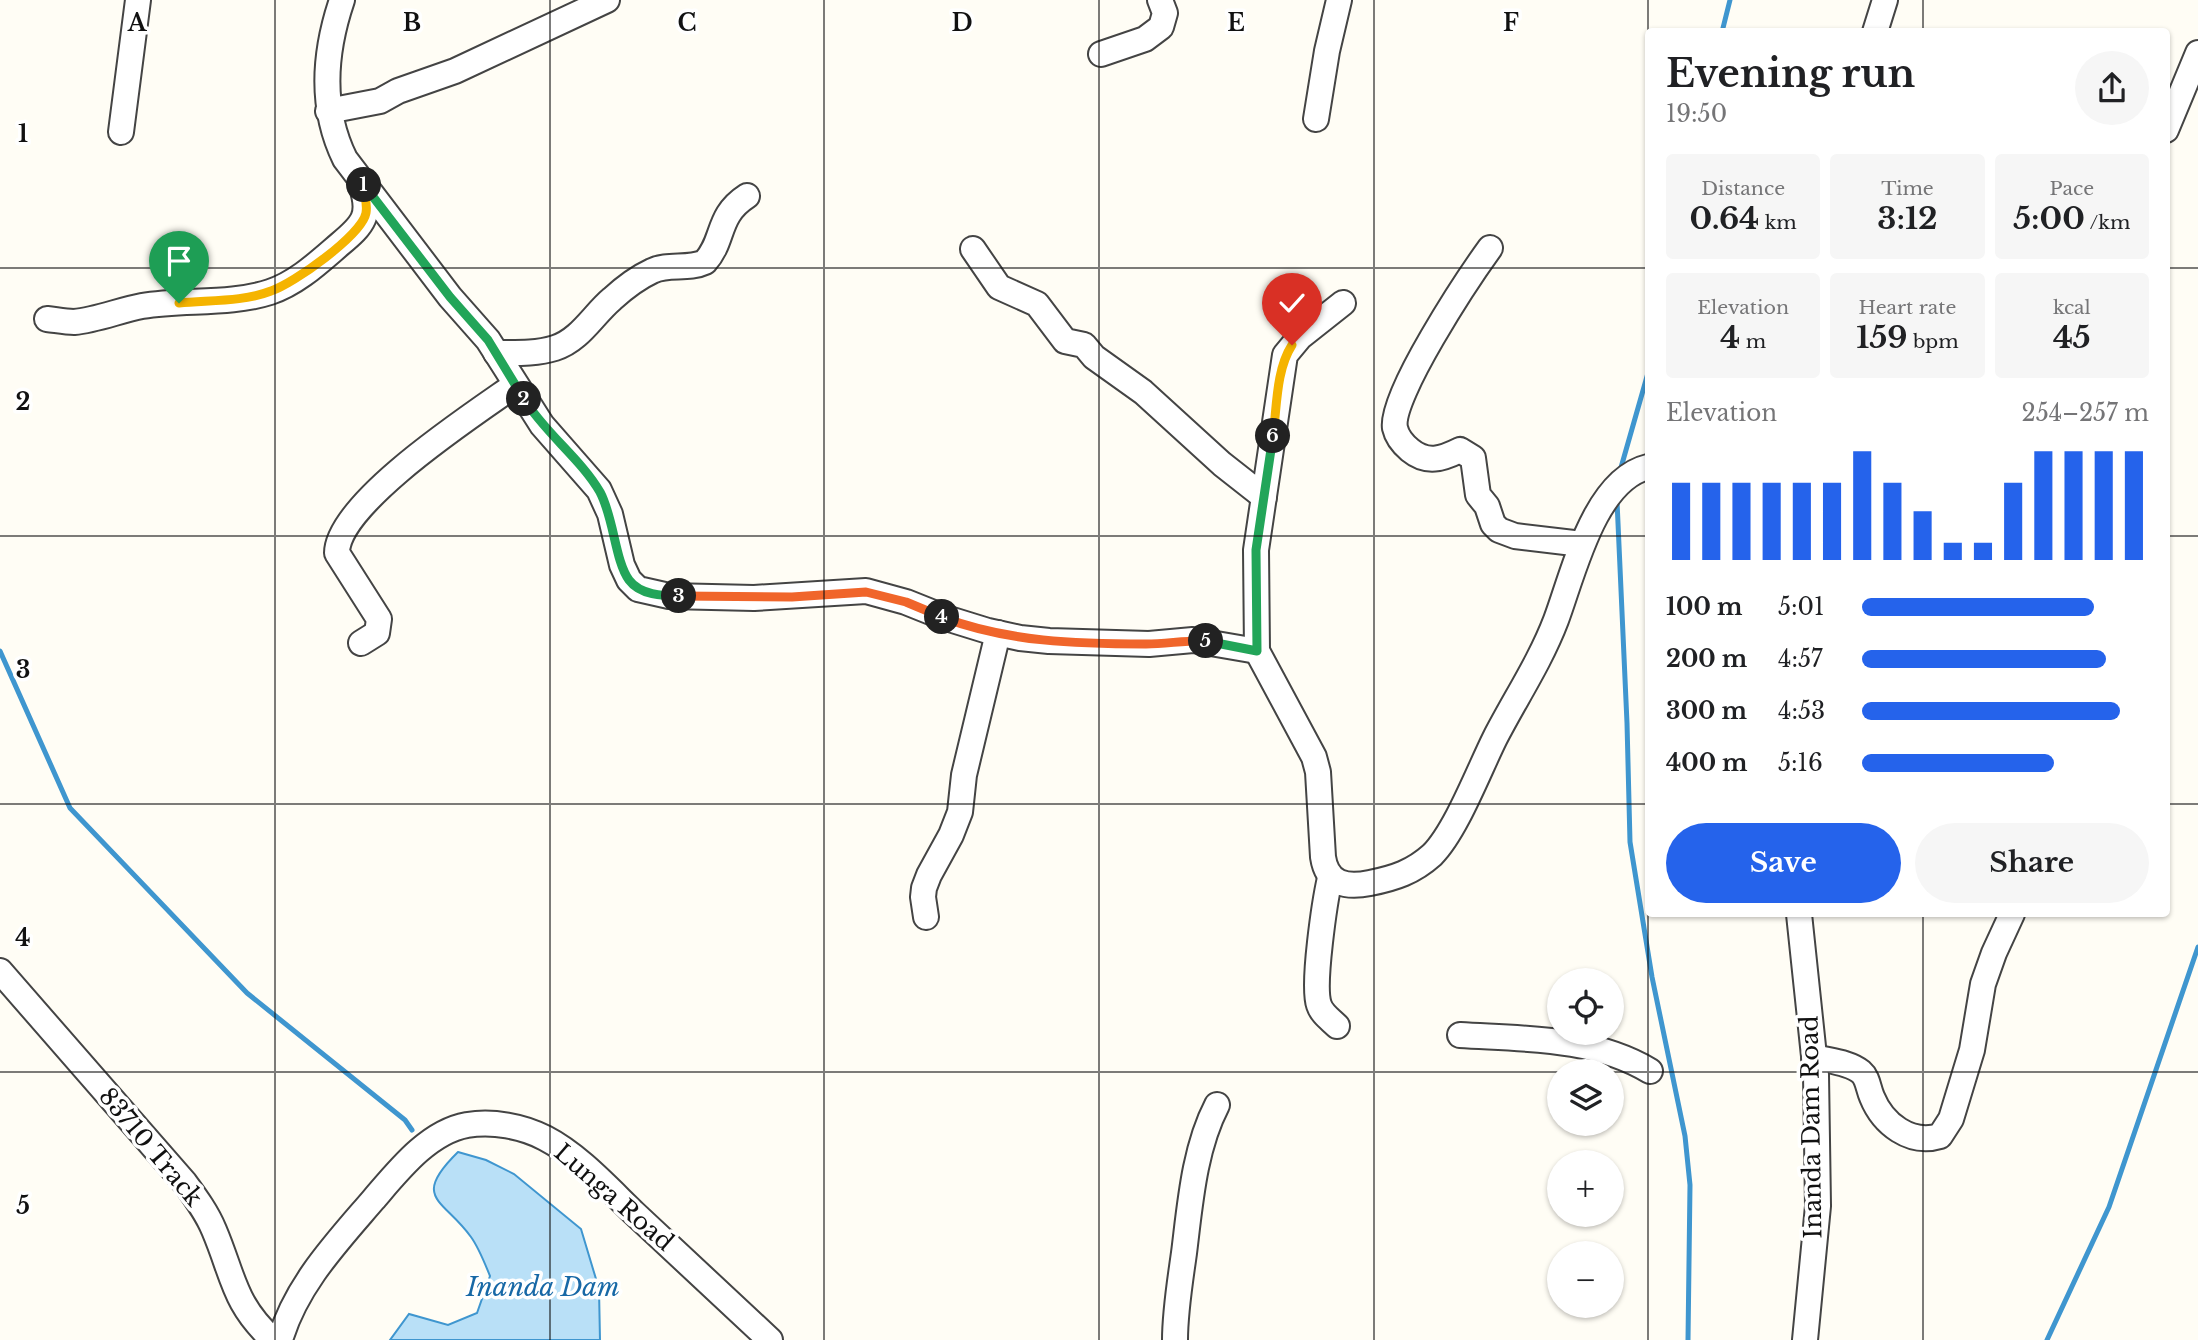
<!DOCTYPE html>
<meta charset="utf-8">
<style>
:root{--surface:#fff;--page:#f6f6f6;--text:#202124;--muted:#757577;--accent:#2563eb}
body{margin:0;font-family:"Libre Baskerville",serif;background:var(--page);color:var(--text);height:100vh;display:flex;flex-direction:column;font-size:26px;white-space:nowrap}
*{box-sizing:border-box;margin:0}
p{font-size:23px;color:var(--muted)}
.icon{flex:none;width:38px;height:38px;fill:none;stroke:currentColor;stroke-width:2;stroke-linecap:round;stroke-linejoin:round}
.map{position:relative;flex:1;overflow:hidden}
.panel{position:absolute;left:1645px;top:28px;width:525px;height:889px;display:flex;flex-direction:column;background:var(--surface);border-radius:7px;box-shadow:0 2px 5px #0004}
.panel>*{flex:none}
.tools{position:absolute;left:1547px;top:968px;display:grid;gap:14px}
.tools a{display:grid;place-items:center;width:77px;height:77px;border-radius:50%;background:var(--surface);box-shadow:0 2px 5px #0004;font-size:35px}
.pin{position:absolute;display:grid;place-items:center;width:60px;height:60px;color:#fff;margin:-72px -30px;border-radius:50% 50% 50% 0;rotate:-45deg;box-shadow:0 0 7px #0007}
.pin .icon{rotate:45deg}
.km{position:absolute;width:35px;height:35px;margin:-18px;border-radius:50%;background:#222;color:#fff;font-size:19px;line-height:35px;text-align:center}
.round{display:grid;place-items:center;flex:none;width:74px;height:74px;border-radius:37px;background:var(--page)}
.head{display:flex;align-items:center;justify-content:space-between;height:119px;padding:0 21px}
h1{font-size:38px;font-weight:700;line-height:52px}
.metrics{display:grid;grid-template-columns:repeat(3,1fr);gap:10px;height:119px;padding:7px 21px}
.metrics div{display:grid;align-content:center;border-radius:7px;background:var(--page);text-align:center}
.metrics b{font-size:30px;font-weight:700}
.metrics small{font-size:19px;font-weight:400}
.metrics p{font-size:19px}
.chart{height:196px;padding:14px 21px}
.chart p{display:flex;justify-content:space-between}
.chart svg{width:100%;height:126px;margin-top:7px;stroke:var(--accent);stroke-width:6}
.primary-button{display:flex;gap:14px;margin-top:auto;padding:14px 21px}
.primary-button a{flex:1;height:80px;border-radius:42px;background:var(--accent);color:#fff;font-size:28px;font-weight:700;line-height:80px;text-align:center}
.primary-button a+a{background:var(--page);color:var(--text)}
ul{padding:0 21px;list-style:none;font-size:23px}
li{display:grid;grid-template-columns:112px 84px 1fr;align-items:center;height:52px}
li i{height:18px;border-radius:9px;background:var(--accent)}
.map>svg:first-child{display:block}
.water{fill:#b9e0f7;stroke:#3f96cf;stroke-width:2}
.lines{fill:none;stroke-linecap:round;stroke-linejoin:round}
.stream{stroke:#3f96cf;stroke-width:5}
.minor-casing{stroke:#444;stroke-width:28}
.minor{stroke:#fff;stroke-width:24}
.split-1-casing{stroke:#fff;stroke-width:14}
.split-2-casing{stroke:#fff;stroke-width:14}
.split-3-casing{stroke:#fff;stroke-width:14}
.split-4-casing{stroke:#fff;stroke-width:14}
.split-5-casing{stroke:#fff;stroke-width:14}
.split-6-casing{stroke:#fff;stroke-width:14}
.split-7-casing{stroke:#fff;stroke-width:14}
.split-1{stroke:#f5b400;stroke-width:9}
.split-2{stroke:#22a559;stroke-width:9}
.split-3{stroke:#22a559;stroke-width:9}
.split-4{stroke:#f0652b;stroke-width:9}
.split-5{stroke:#f0652b;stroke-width:9}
.split-6{stroke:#22a559;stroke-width:9}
.split-7{stroke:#f5b400;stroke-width:9}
.grid{fill:none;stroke:#111;stroke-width:2;stroke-opacity:0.55}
.labels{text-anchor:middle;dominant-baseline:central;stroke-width:7;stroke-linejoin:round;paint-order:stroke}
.street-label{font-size:24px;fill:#111;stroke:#fff}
.water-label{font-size:26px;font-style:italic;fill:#1768a6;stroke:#fff}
.grid-label{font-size:23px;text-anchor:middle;font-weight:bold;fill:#111;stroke:#fff;stroke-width:7;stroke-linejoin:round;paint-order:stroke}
</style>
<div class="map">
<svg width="2198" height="1340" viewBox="0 0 2198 1340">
<rect width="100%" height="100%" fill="#fffdf5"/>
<!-- water -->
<path class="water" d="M458,1152L486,1160L514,1174L581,1229L599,1289L600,1340H390L409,1314L448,1325L477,1313L490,1276C485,1264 479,1248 471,1237C444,1199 410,1199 458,1152Z"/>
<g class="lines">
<!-- stream -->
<g class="stream">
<path d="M1722,32L1730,0"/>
<path d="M1620,471L1648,373"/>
<path d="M1617,501L1627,723L1630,842L1652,977L1685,1136L1690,1185L1688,1340"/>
<path d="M0,651L70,808L247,993L405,1120L412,1130"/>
<path d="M2047,1340L2109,1207L2198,947"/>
</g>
<!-- minor casing -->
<g class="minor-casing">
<g id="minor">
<path d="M342,0C324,53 320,108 345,159L450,297L488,340L542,425L599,490L610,514L622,565L629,580L638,589L669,596L754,598L866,591L906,602L946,618L988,631L1020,638L1049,641L1149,644L1193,640L1257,651"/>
<path d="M1875,32L1885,0"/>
<path d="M1101,54L1145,39L1161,27L1165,13L1160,0"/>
<path d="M328,111L380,101L398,91L455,71L607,0"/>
<path d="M1316,119L1327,51L1339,0"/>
<path d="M2166,130L2198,53"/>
<path d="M121,132L138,0"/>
<path d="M1490,248C1469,277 1389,397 1395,428C1397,437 1404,445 1410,450C1427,464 1442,459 1460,450L1473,458L1478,495L1487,506L1493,524L1499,530L1515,536L1582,544"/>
<path d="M973,249L999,287L1037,304L1065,341L1084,345L1094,357L1143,392L1222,464L1264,497"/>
<path d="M1343,303L1300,337L1285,355L1256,550L1257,651L1314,757L1318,772L1323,857C1327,884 1346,888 1370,883C1395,878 1413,872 1432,855C1456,831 1479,770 1495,738C1515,699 1540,662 1556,620C1573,575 1594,480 1648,467"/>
<path d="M47,319C56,320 65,322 74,322C97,320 120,310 142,306C184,299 230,305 270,292C297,283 319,262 340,244C363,225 372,215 361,185"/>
<path d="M496,353C516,353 536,354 555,348C580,340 593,315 612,299C624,288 637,278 652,271C668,263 688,270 705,262C725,240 716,216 747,196"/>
<path d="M361,643L377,633L379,619L337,553C337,503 474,414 515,385"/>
<path d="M1330,878C1325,900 1312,985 1319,1005C1322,1014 1330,1019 1337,1026"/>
<path d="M1799,914L1816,1075L1818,1206L1805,1340"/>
<path d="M926,917L923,897L924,888L929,875L951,835L960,812L964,775L998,633"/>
<path d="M0,971L185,1183C196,1198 207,1213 214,1230C234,1277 233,1303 273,1340"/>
<path d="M1460,1035C1524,1039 1594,1037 1650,1071"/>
<path d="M1814,1057C1829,1061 1849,1062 1861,1072C1868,1078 1868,1088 1872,1097C1883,1124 1910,1145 1940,1136L1951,1119L1972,1050L1983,984L1994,953L2012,914"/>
<path d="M280,1340C296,1285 337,1242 373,1200C398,1171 428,1132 467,1125C493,1121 522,1126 545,1138C578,1155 607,1187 634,1213C679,1255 725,1298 770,1340"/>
<path d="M1175,1340C1175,1311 1180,1282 1184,1253C1190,1205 1194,1149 1217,1105"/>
</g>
</g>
<!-- minor -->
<use href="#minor" class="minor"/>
</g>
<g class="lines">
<!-- split-1 casing -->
<g class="split-1-casing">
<path id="split-1" d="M179,303C209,300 243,302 271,291C293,284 362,235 366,213C368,201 362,187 358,176L364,185"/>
</g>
<!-- split-2 casing -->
<g class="split-2-casing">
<path id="split-2" d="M364,185L450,297L488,340L524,399"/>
</g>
<!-- split-3 casing -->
<g class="split-3-casing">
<path id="split-3" d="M524,399C545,433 581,459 600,492C614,518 615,561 629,580C640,595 663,596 679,596"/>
</g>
<!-- split-4 casing -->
<g class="split-4-casing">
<path id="split-4" d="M679,596L792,597L866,592L906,602L942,617"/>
</g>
<!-- split-5 casing -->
<g class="split-5-casing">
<path id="split-5" d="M942,617C1007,642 1078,644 1146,644C1167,644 1186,640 1206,641"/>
</g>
<!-- split-6 casing -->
<g class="split-6-casing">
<path id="split-6" d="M1206,641L1257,651L1256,550L1273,436"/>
</g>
<!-- split-7 casing -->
<g class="split-7-casing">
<path id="split-7" d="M1273,436C1277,406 1276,370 1292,345"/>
</g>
<!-- split-1 -->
<use href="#split-1" class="split-1"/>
<!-- split-2 -->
<use href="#split-2" class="split-2"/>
<!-- split-3 -->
<use href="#split-3" class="split-3"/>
<!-- split-4 -->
<use href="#split-4" class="split-4"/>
<!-- split-5 -->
<use href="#split-5" class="split-5"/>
<!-- split-6 -->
<use href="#split-6" class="split-6"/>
<!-- split-7 -->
<use href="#split-7" class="split-7"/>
</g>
<!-- grid -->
<path class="grid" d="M275,0V1340M550,0V1340M824,0V1340M1099,0V1340M1374,0V1340M1648,0V32M1923,0V32M1648,32V914M0,268H1648M2166,268H2198M0,536H1648M2166,536H2198M0,804H1648M2166,804H2198M1648,914V1340M1923,914V1340M0,1072H1559M1612,1072H2198"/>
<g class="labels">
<!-- street labels -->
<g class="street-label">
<text transform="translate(1811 1127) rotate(-91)">Inanda Dam Road</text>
<text transform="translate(151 1147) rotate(50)">83710 Track</text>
<text transform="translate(614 1197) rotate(41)">Lunga Road</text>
</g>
<!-- water labels -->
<g class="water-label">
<text x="543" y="1287">Inanda Dam</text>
</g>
</g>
<g class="grid-label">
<text x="137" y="31">A</text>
<text x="412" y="31">B</text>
<text x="687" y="31">C</text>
<text x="962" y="31">D</text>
<text x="1236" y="31">E</text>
<text x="1511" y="31">F</text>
<text x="23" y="142">1</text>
<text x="23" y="410">2</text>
<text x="23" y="678">3</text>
<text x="23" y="946">4</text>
<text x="23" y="1214">5</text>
</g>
</svg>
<div class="tools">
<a><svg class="icon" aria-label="locate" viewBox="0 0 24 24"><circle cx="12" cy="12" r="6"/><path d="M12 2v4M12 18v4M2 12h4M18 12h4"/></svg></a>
<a><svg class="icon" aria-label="layers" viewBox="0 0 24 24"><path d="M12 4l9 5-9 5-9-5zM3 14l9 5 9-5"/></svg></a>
<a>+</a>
<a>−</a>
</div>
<div class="pin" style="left:179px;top:303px;background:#1e9e55"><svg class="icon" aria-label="arrive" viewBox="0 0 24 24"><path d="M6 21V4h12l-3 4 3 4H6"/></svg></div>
<div class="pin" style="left:1292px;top:345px;background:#d93025"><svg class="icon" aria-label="check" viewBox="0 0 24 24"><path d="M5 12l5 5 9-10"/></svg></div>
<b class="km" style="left:364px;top:185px">1</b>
<b class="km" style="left:524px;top:399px">2</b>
<b class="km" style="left:679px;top:596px">3</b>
<b class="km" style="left:942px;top:617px">4</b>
<b class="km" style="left:1206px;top:641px">5</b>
<b class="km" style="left:1273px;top:436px">6</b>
<section class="panel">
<div class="head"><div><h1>Evening run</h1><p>19:50</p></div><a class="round"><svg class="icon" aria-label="share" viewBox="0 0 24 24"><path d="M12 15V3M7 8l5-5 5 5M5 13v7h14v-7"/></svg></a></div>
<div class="metrics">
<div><p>Distance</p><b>0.64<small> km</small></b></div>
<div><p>Time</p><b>3:12</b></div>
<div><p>Pace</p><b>5:00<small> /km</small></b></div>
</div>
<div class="metrics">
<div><p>Elevation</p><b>4<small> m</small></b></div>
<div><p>Heart rate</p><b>159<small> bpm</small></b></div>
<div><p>kcal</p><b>45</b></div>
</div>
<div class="chart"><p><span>Elevation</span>254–257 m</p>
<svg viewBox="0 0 160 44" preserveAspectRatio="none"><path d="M5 44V17M15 44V17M25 44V17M35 44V17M45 44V17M55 44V17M65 44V6M75 44V17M85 44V27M95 44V38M105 44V38M115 44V17M125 44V6M135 44V6M145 44V6M155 44V6"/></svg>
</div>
<ul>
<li><b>100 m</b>5:01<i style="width:81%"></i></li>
<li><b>200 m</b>4:57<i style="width:85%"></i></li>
<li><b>300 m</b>4:53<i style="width:90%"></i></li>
<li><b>400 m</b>5:16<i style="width:67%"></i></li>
</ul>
<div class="primary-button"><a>Save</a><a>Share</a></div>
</section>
</div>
